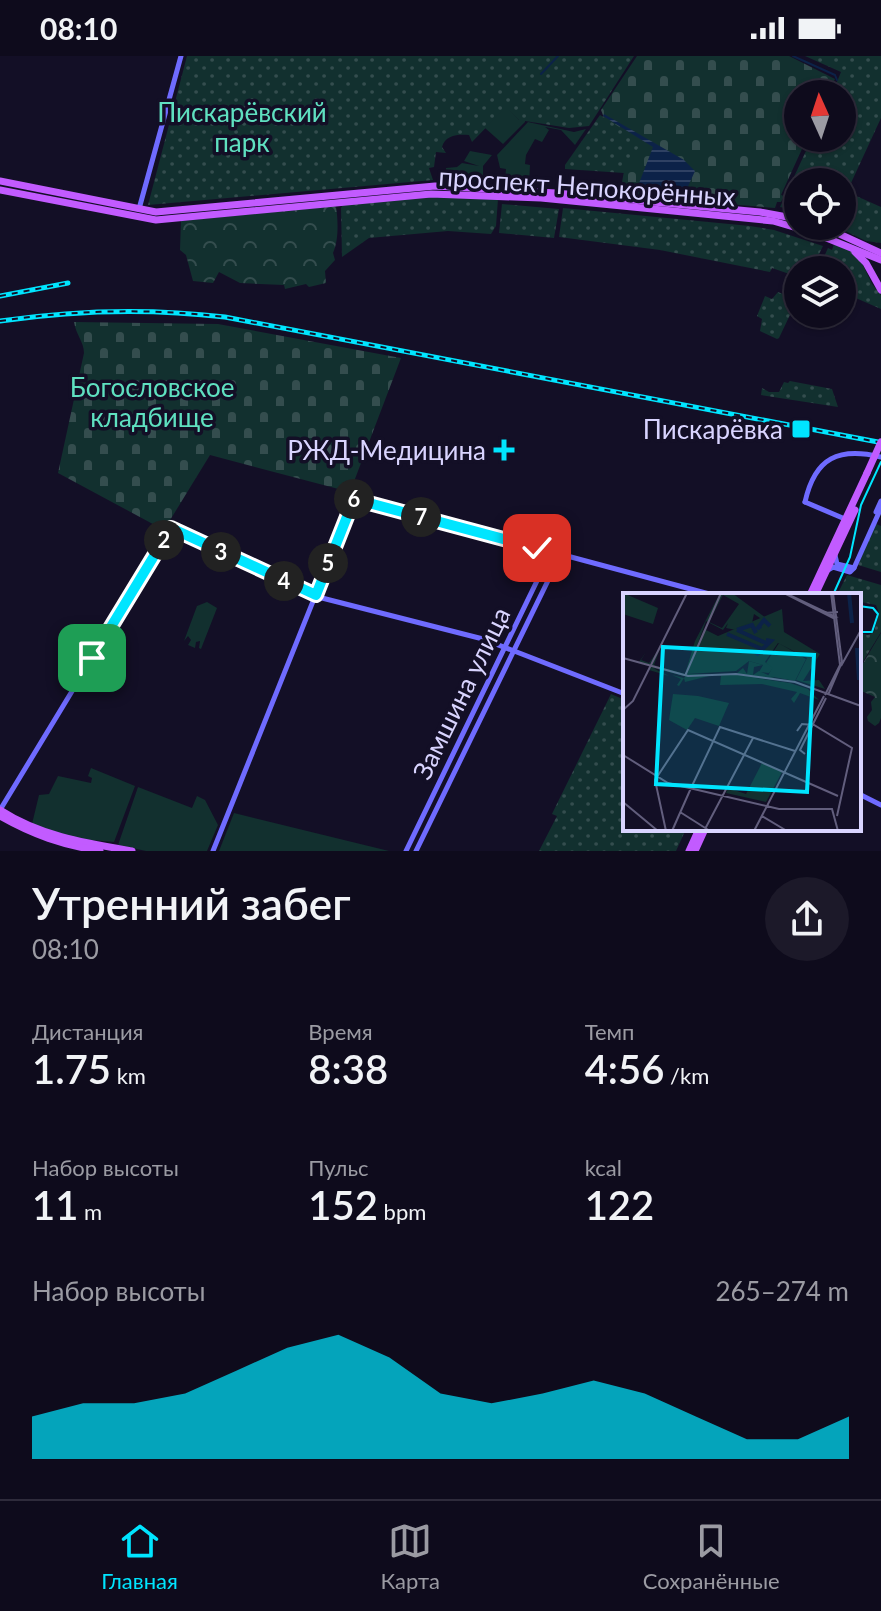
<!DOCTYPE html>
<html lang="ru">
<meta charset="utf-8">
<style>
:root{--surface:#0e0b1c;--page:#1c1929;--text:#f1f3f6;--muted:#9b9ba3;--line:#2e2b3b;--accent:#00e5ff}
body{margin:0;font-family:Lato,sans-serif;background:var(--page);color:var(--text);height:100vh;display:flex;flex-direction:column;font-size:30px;white-space:nowrap}
*{box-sizing:border-box;margin:0}
p{font-size:26px;color:var(--muted)}
.icon{flex:none;width:44px;height:44px;fill:none;stroke:currentColor;stroke-width:2;stroke-linecap:round;stroke-linejoin:round}
.map{position:relative;height:795px;overflow:hidden}
.sheet{display:flex;flex-direction:column;background:var(--surface);flex:1}
.sheet>*{flex:none}
.needle{width:52px;rotate:357deg}
.tools{position:absolute;left:784px;top:24px;display:grid;gap:16px}
.tools a{display:grid;place-items:center;width:72px;height:72px;border-radius:50%;background:var(--surface);box-shadow:0 2px 6px #0004,0 0 0 2px var(--line);font-size:40px}
.pin{position:absolute;display:grid;place-items:center;width:68px;height:68px;color:#fff;margin:-34px;border-radius:16px;box-shadow:0 4px 12px #0006}
.km{position:absolute;width:40px;height:40px;margin:-20px;border-radius:50%;background:#222;color:#fff;font-size:22px;line-height:40px;text-align:center}
.round{display:grid;place-items:center;flex:none;width:84px;height:84px;border-radius:42px;background:var(--page)}
.headline{display:flex;align-items:center;justify-content:space-between;height:136px;padding:0 32px}
h1{font-size:44px;font-weight:600;line-height:60px}
.metrics{display:grid;grid-template-columns:repeat(3,1fr);gap:12px;height:136px;padding:8px 32px}
.metrics div{display:grid;align-content:center}
.metrics b{font-size:40px;font-weight:600}
.metrics small{font-size:22px;font-weight:400}
.metrics p{font-size:22px}
.chart{height:224px;padding:16px 32px}
.chart p{display:flex;justify-content:space-between}
.chart svg{width:100%;height:144px;margin-top:8px;fill:var(--accent);opacity:.7}
.status{display:flex;justify-content:space-between;align-items:center;height:56px;padding:0 40px;background:var(--surface);direction:ltr}
.status svg{height:22px;fill:currentColor}
.tab-bar{display:flex;justify-content:space-around;align-items:center;height:112px;border-top:2px solid var(--line);background:var(--surface);font-size:22px;color:var(--muted)}
.tab-bar a{display:grid;justify-items:center;gap:4px}
.tab-bar .on{color:var(--accent)}
.map>svg:first-child{display:block}
.green{fill:#12302f}
.forest{fill:url(#forest-crowns)}
.cemetery{fill:url(#cemetery-stones)}
.park{fill:url(#park-dots)}
.water{fill:url(#water-rules)}
.lines{fill:none;stroke-linecap:round;stroke-linejoin:round}
.stream{stroke:#0c2248;stroke-width:2}
.secondary{stroke:#6f6bff;stroke-width:5}
.primary{stroke:#c25bff;stroke-width:7}
.tram{stroke:#00e5ff;stroke-width:2}
.rail-casing{stroke:#00e5ff;stroke-width:5}
.rail{stroke:#130f26;stroke-width:2;stroke-dasharray:6;stroke-linecap:butt}
.primary-bridge{stroke:#c25bff;stroke-width:7}
.route-casing{stroke:#fff;stroke-width:16}
.route{stroke:#00e5ff;stroke-width:10}
.poi-dot{fill:#00e5ff;stroke:#130f26;stroke-width:3}
.labels{text-anchor:middle;dominant-baseline:central;stroke-width:7;stroke-linejoin:round;paint-order:stroke}
.park-label{font-size:26px;fill:#5fe0c0;stroke:#130f26}
.street-label{font-size:26px;fill:#d9d4ff;stroke:#130f26}
.poi-label{font-size:26px;fill:#d9d4ff;stroke:#130f26;text-anchor:end}
.inset-river{fill:none;stroke:#0c2248;stroke-width:4}
.inset-road{fill:none;stroke:#625e7d;stroke-width:2}
.view{fill:#00e5ff;fill-opacity:0.15;stroke:#00e5ff;stroke-width:4}
.inset-edge{fill:none;stroke:#d9d4ff;stroke-width:4}
</style>
<div class="status"><b>08:10</b><svg viewBox="0 0 49 12"><path d="M0 12V9h3v3zM5 12V6h3v6zM10 12V3h3v9zM15 12V0h3v12zM26 1h20v11H26zM47 4h2v5h-2z"/></svg></div>
<div class="map">
<svg width="881" height="795" viewBox="0 0 881 795">
<defs>
<pattern id="forest-crowns" width="20" height="18" patternUnits="userSpaceOnUse" patternTransform="scale(2)"><rect width="20" height="18" fill="#12302f"/><path d="M2 6a3 3 0 1 1 6 0M12 15a3 3 0 1 1 6 0" fill="none" stroke="#344d4e"/></pattern>
<pattern id="cemetery-stones" width="16" height="16" patternUnits="userSpaceOnUse" patternTransform="scale(2)"><rect width="16" height="16" fill="#12302f"/><path d="M2 7V4a2 2 0 0 1 4 0v3zM10 15v-3a2 2 0 0 1 4 0v3z" fill="#344d4e"/></pattern>
<pattern id="park-dots" width="8" height="8" patternUnits="userSpaceOnUse" patternTransform="scale(2)"><rect width="8" height="8" fill="#12302f"/><path d="M2 2h.1M6 6h.1" fill="none" stroke="#344d4e" stroke-width="1.8" stroke-linecap="round"/></pattern>
<pattern id="water-rules" width="6" height="5" patternUnits="userSpaceOnUse" patternTransform="scale(2)"><rect width="6" height="5" fill="#0c2248"/><path d="M0 2.5h6" fill="none" stroke="#2f4163"/></pattern>
</defs>
<rect width="100%" height="100%" fill="#130f26"/>
<!-- green -->
<g class="green">
<path d="M506,50L519,64L525,63V66L503,88L485,72Z"/>
<path d="M528,66L574,76L586,73L575,89L561,74L545,71L549,74L542,86L535,83L526,99L525,108L530,109L529,129L500,127V124H505L506,113L500,112L497,99Z"/>
<path d="M470,95L492,99L483,110V126L446,124V112L457,111L462,107L479,110L464,105Z"/>
<path d="M207,546L217,552L201,593L199,592L200,585L196,586L195,592L188,589L191,584L188,580L184,585L197,550Z"/>
<path d="M91,712L135,730L114,786L68,782L32,768L39,739L49,738L58,720L91,727L92,722L88,720Z"/>
<path d="M138,731L192,752L197,740L205,744L218,769L207,795H146L118,789Z"/>
<path d="M234,757L389,795H219Z"/>
</g>
<!-- forest -->
<g class="forest">
<path d="M336,150C338,164 339,184 333,197L335,204L325,215L326,227L309,231L306,228L285,233L284,229L240,227L219,216L213,227L193,225L186,199L180,194L181,165Z"/>
<path d="M881,577V662L879,667L875,670L868,665L867,661L872,654L871,646L875,641L859,634V614Z"/>
</g>
<!-- cemetery -->
<g class="cemetery">
<path d="M637,0H789L835,23L828,38H798V82H807L781,139L784,140L781,146H777L775,152L716,147L690,134L686,144L627,138L621,132L624,115L601,54Z"/>
<path d="M74,266L218,268L401,302L350,436L210,399L164,474L58,417L84,297C84,286 76,279 74,266Z"/>
</g>
<!-- park -->
<g class="park">
<path d="M187,0H634L589,70L569,72L519,64L506,51L472,86L469,79C458,78 445,79 442,91L446,97L436,96L434,111L429,112L433,124L148,149Z"/>
<path d="M805,0H881V62L851,127L839,121L836,126H798V155L780,151L812,82H842V38H832L841,16Z"/>
<path d="M600,59L642,85L624,117L565,113V109Z"/>
<path d="M854,139L881,151V187L866,185L839,172L842,170Z"/>
<path d="M429,140L498,143L496,170L491,178L448,175L369,182L342,201L341,152L343,148Z"/>
<path d="M502,148L559,153L554,182L499,177Z"/>
<path d="M563,152L750,170L774,174L823,190L811,214H798V221L772,212L770,216L660,194L559,181Z"/>
<path d="M834,188L850,194L860,203L872,228L881,239V253L842,236V214H818L828,192L832,194Z"/>
<path d="M794,225H798V242L779,282L777,283L760,275L762,263L757,260L765,240L772,243L778,236L790,241Z"/>
<path d="M790,325L832,333L838,351L761,339L762,332L769,336H779L784,326L788,327Z"/>
<path d="M876,468L881,470V516L858,509Z"/>
<path d="M847,519L881,529V576L859,612V577L868,579L874,576L879,557L876,549L861,546L859,539H837Z"/>
<path d="M611,638L625,644V773H686L676,795H539L557,760L552,758Z"/>
</g>
<!-- water -->
<path class="water" d="M604,58L684,104L695,115L685,137L640,134L638,130L653,91L603,60Z"/>
<g class="lines">
<!-- stream -->
<g class="stream">
<path d="M793,0L835,19L837,24"/>
<path d="M541,18L558,0"/>
</g>
<!-- secondary -->
<g class="secondary">
<path d="M139,153L181,0"/>
<path d="M805,446C815,401 839,391 881,401"/>
<path d="M805,446L845,463"/>
<path d="M876,456L881,445"/>
<path d="M835,499L837,508L854,512"/>
<path d="M828,514L833,511L850,516L854,512L881,452"/>
<path d="M859,738L881,749"/>
<path d="M0,754L171,472L322,542L483,583L625,638"/>
<path d="M213,795L354,443L713,539"/>
<path d="M406,795L551,496"/>
<path d="M416,795L561,498"/>
</g>
<!-- primary -->
<g class="primary">
<path d="M0,125L156,156L435,130L556,137L760,156L798,163"/>
<path d="M0,134L156,164L431,138L541,142L773,165L814,177L881,204"/>
<path d="M822,170L881,197"/>
<path d="M855,196L866,207L881,234"/>
<path d="M810,539L867,417"/>
<path d="M815,539L855,454"/>
<path d="M0,754C40,780 85,787 132,795"/>
<path d="M0,760C33,779 63,789 100,795"/>
<path d="M689,795L699,773"/>
<path d="M695,795L705,773"/>
</g>
<!-- tram -->
<g class="tram">
<path d="M833,539L850,501L861,449L881,406"/>
<path d="M859,550L873,552L878,558L872,576H859"/>
</g>
<!-- rail casing -->
<g class="rail-casing">
<g id="rail">
<path d="M0,240L68,227"/>
<path d="M0,265C75,254 149,252 225,261L878,386"/>
</g>
</g>
<!-- rail -->
<use href="#rail" class="rail"/>
<!-- primary-bridge -->
<path class="primary-bridge" d="M867,417L881,386"/>
</g>
<g class="lines">
<!-- route casing -->
<g class="route-casing">
<path id="route" d="M92,602L171,472L316,539L354,443L537,492"/>
</g>
<!-- route -->
<use href="#route" class="route"/>
</g>
<!-- markers -->
<g class="poi-dot">
<rect x="791" y="363" width="20" height="20" rx="4"/>
<path d="M500 382h8v8h8v8h-8v8h-8v-8h-8v-8h8z"/>
</g>
<g class="labels">
<!-- park labels -->
<g class="park-label">
<text x="242" y="56">Пискарёвский<tspan x="242" dy="30">парк</tspan></text>
<text x="152" y="331">Богословское<tspan x="152" dy="30">кладбище</tspan></text>
</g>
<!-- street labels -->
<g class="street-label">
<text transform="translate(587 130) rotate(4)">проспект Непокорённых</text>
<text transform="translate(461 637) rotate(-64)">Замшина улица</text>
</g>
<!-- poi labels -->
<g class="poi-label">
<text x="783" y="373">Пискарёвка</text>
<text x="486" y="394">РЖД-Медицина</text>
</g>
</g>
<!-- overview -->
<g transform="translate(623 537)">
<rect width="238" height="238" fill="#130f26"/>
<path d="M97,0H109L143,25L157,18L140,27L131,21L129,30L113,37L103,35L105,30L100,37L83,28L64,81H113L120,75L124,81L126,68L140,72L131,74L130,82L136,78L156,87L90,82L62,89L61,85L56,93L54,92L58,86L49,82L61,85L64,81L61,83L30,75L46,83L26,77L31,66L26,72L16,69L23,59L18,67L26,70L38,53L31,72L62,81L72,48ZM100,2L116,11L99,35L86,29Z" fill="#12302f" fill-rule="evenodd"/>
<path d="M156,50L183,66L172,88L145,83L149,75L143,70ZM50,101L75,103L106,110L96,133L72,125L64,137L46,127Z" fill="#12302f"/>
<path d="M0,0L35,15L30,31L0,21ZM159,16L161,39L197,61L180,88L196,87L202,96L173,87L184,65L155,50L142,69L150,75L146,80L136,79L140,72L126,68L113,78L64,81L81,36L95,43ZM112,82L167,90L185,96L196,107L177,100L171,110L168,106L174,99L139,91L97,92L98,83ZM139,170L159,179L143,209L103,200L105,195L123,201Z" fill="#12302f"/>
<path class="inset-river" d="M226,0L229,30M138,33L134,36L141,27L147,33M114,37L145,51M114,37L129,32L133,40M104,41L139,56M234,55L236,87M133,62L148,48L143,47"/>
<path class="inset-road" d="M161,0L210,25L213,24L162,0M161,0L201,20L215,19M0,65L65,83L113,81L172,89L238,113M218,73L238,37M62,83L98,0M202,102L217,72L208,0M205,102L219,69L210,0M0,117L10,108L64,0M174,138L179,131L191,132L229,155L214,223M182,161L177,157L203,105M0,162L45,190L156,216H209L215,238M68,195L97,134L172,158M0,209L35,238M57,219L87,238M139,223L164,238M43,238L32,187L65,137L215,203M49,238L68,195M81,238L130,145M131,238L201,103"/>
<path class="view" d="M40,54L191,62L184,199L33,191Z"/>
<rect width="238" height="238" class="inset-edge"/>
</g>
</svg>
<div class="tools">
<a><svg class="needle" viewBox="-14 -14 28 28"><path d="M0-13l5 13h-10z" fill="#e53935"/><path d="M0 13l5-13h-10z" fill="#9b9ba3"/></svg></a>
<a><svg class="icon" aria-label="locate" viewBox="0 0 24 24"><circle cx="12" cy="12" r="6"/><path d="M12 2v4M12 18v4M2 12h4M18 12h4"/></svg></a>
<a><svg class="icon" aria-label="layers" viewBox="0 0 24 24"><path d="M12 4l9 5-9 5-9-5zM3 14l9 5 9-5"/></svg></a>
</div>
<div class="pin" style="left:92px;top:602px;background:#1e9e55"><svg class="icon" aria-label="arrive" viewBox="0 0 24 24"><path d="M6 21V4h12l-3 4 3 4H6"/></svg></div>
<div class="pin" style="left:537px;top:492px;background:#d93025"><svg class="icon" aria-label="check" viewBox="0 0 24 24"><path d="M5 12l5 5 9-10"/></svg></div>
<b class="km" style="left:164px;top:484px">2</b>
<b class="km" style="left:221px;top:496px">3</b>
<b class="km" style="left:284px;top:525px">4</b>
<b class="km" style="left:328px;top:507px">5</b>
<b class="km" style="left:354px;top:443px">6</b>
<b class="km" style="left:421px;top:461px">7</b>
</div>
<section class="sheet">
<div class="headline"><div><h1>Утренний забег</h1><p>08:10</p></div><a class="round"><svg class="icon" aria-label="share" viewBox="0 0 24 24"><path d="M12 15V3M7 8l5-5 5 5M5 13v7h14v-7"/></svg></a></div>
<div class="metrics">
<div><p>Дистанция</p><b>1.75<small> km</small></b></div>
<div><p>Время</p><b>8:38</b></div>
<div><p>Темп</p><b>4:56<small> /km</small></b></div>
</div>
<div class="metrics">
<div><p>Набор высоты</p><b>11<small> m</small></b></div>
<div><p>Пульс</p><b>152<small> bpm</small></b></div>
<div><p>kcal</p><b>122</b></div>
</div>
<div class="chart"><p><span>Набор высоты</span>265–274 m</p>
<svg viewBox="0 0 160 44" preserveAspectRatio="none"><path d="M0 44V31L10 27L20 27L30 24L40 17L50 10L60 6L70 13L80 24L90 27L100 24L110 20L120 24L130 31L140 38L150 38L160 31V44z"/></svg>
</div>
</section>
<nav class="tab-bar">
<a class="on"><svg class="icon" aria-label="home" viewBox="0 0 24 24"><path d="M3 11l9-7 9 7M6 9v11h12V9"/></svg>Главная</a>
<a><svg class="icon" aria-label="map" viewBox="0 0 24 24"><path d="M3 6l6-2 6 2 6-2v14l-6 2-6-2-6 2zM9 4v14M15 6v14"/></svg>Карта</a>
<a><svg class="icon" aria-label="saved" viewBox="0 0 24 24"><path d="M7 4h10v16l-5-4-5 4z"/></svg>Сохранённые</a>
</nav>
